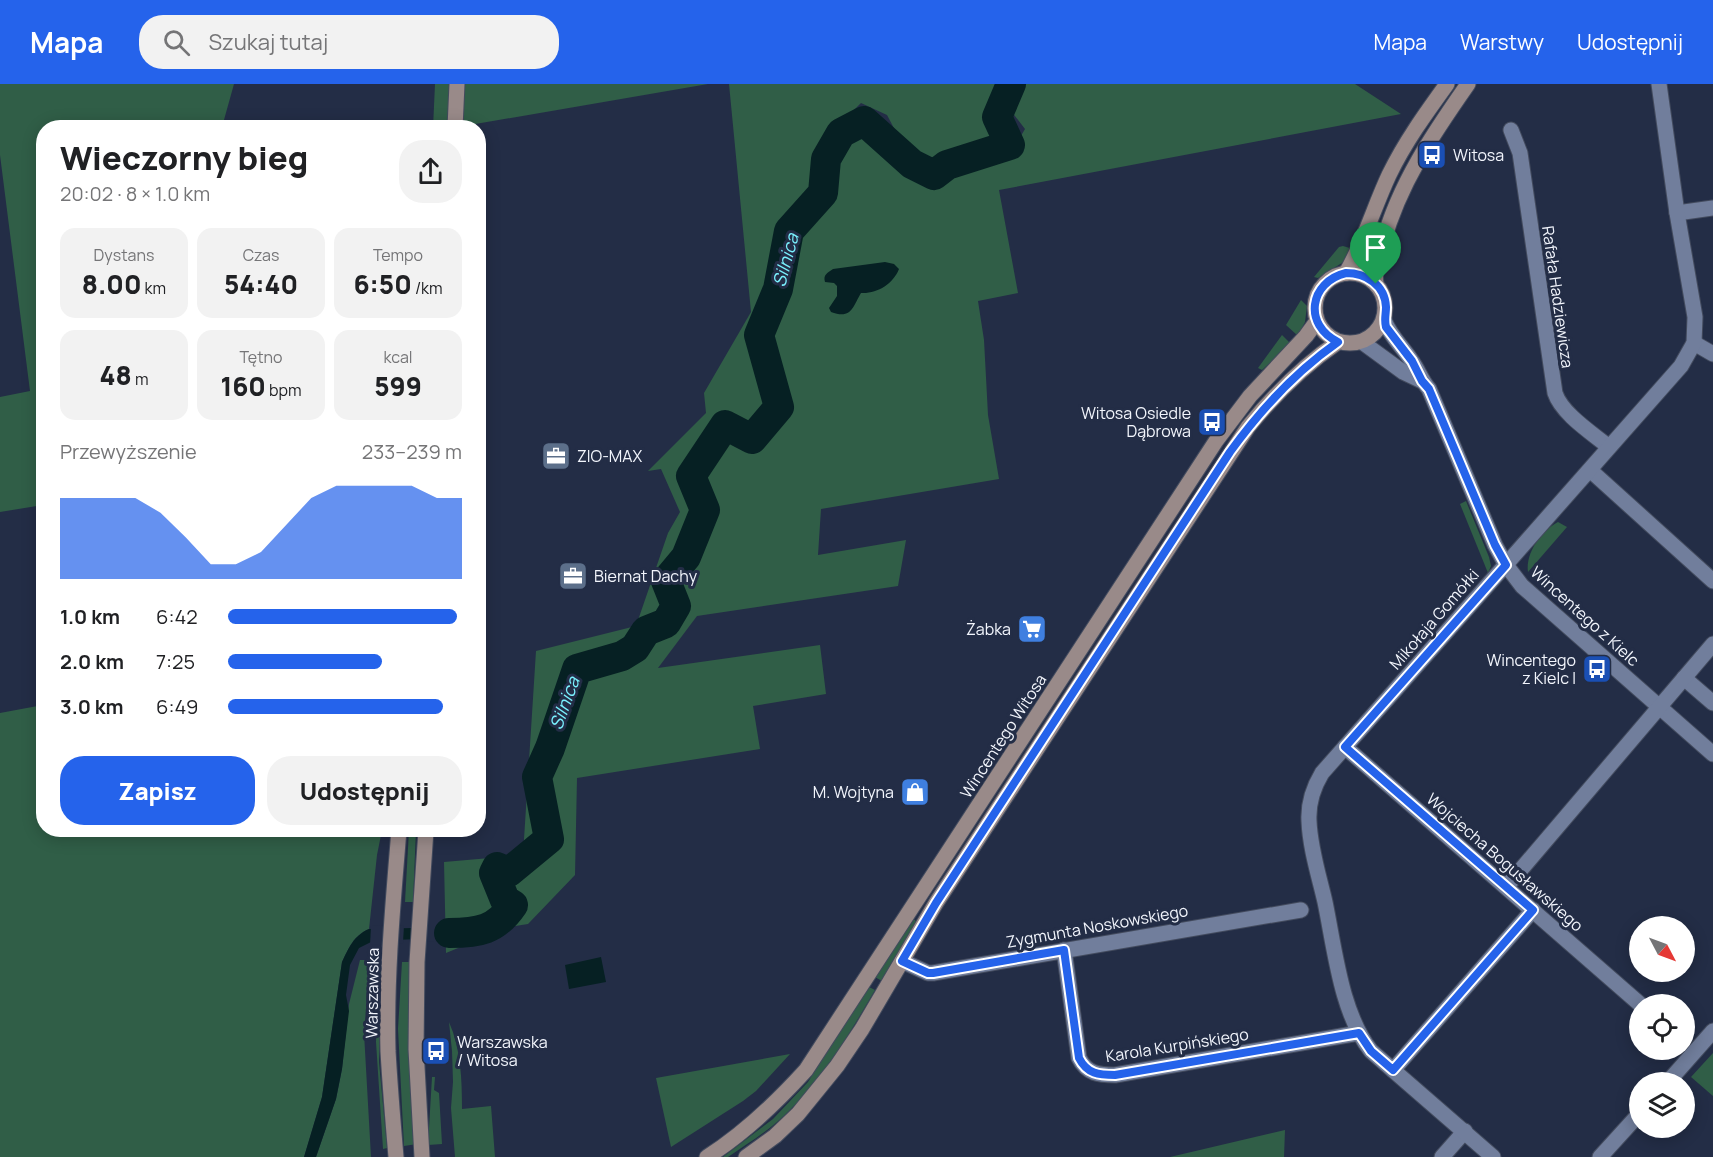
<!DOCTYPE html>
<html lang="pl">
<meta charset="utf-8">
<style>
:root{--surface:#fff;--page:#f2f2f2;--text:#202124;--muted:#757577;--accent:#2563eb}
body{margin:0;font-family:Manrope,sans-serif;background:var(--page);color:var(--text);height:100vh;display:flex;flex-direction:column;font-size:22px;white-space:nowrap}
*{box-sizing:border-box;margin:0}
p{font-size:20px;color:var(--muted)}
.icon{flex:none;width:33px;height:33px;fill:none;stroke:currentColor;stroke-width:2;stroke-linecap:round;stroke-linejoin:round}
.map{position:relative;flex:1;overflow:hidden}
.side{position:absolute;left:36px;top:36px;width:450px;height:717px;display:flex;flex-direction:column;background:var(--surface);border-radius:24px;box-shadow:0 3px 15px #0003}
.side>*{flex:none}
.needle{width:39px;rotate:131deg}
.tools{position:absolute;left:1629px;top:832px;display:grid;gap:12px}
.tools a{display:grid;place-items:center;width:66px;height:66px;border-radius:50%;background:var(--surface);box-shadow:0 3px 15px #0003;font-size:30px}
.pin{position:absolute;display:grid;place-items:center;width:51px;height:51px;color:#fff;margin:-62px -26px;border-radius:50% 50% 50% 0;rotate:-45deg;box-shadow:0 0 6px #0007}
.pin .icon{rotate:45deg}
.round{display:grid;place-items:center;flex:none;width:63px;height:63px;border-radius:24px;background:var(--page)}
.overview{display:flex;align-items:center;justify-content:space-between;height:102px;padding:0 24px}
h1{font-size:33px;font-weight:800;line-height:45px}
.figures{display:grid;grid-template-columns:repeat(3,1fr);gap:9px;height:102px;padding:6px 24px}
.figures div{display:grid;align-content:center;border-radius:15px;background:var(--page);text-align:center}
.figures b{font-size:26px;font-weight:800}
.figures small{font-size:16px;font-weight:400}
.figures p{font-size:16px}
.chart{height:168px;padding:12px 24px}
.chart p{display:flex;justify-content:space-between}
.chart svg{width:100%;height:108px;margin-top:6px;fill:var(--accent);opacity:.7}
.button{display:flex;gap:12px;margin-top:auto;padding:12px 24px}
.button a{flex:1;height:69px;border-radius:24px;background:var(--accent);color:#fff;font-size:24px;font-weight:800;line-height:69px;text-align:center}
.button a+a{background:var(--page);color:var(--text)}
ul{padding:0 24px;list-style:none;font-size:20px}
li{display:grid;grid-template-columns:96px 72px 1fr;align-items:center;height:45px}
li i{height:15px;border-radius:8px;background:var(--accent)}
header{display:flex;align-items:center;gap:36px;box-sizing:border-box;height:84px;padding:0 30px;background:var(--accent);color:#fff}
header strong{font-size:28px}
nav{display:flex;gap:33px;margin-inline-start:auto;font-size:21px}
.search{width:420px;height:54px;background:var(--page);display:flex;align-items:center;gap:15px;box-sizing:border-box;padding:0 21px;border-radius:24px;color:var(--muted);font-size:22px}
.map>svg:first-child{display:block}
.green{fill:#305e47}
.water{fill:#062023}
.pier{fill:#232d46}
.lines{fill:none;stroke-linecap:round;stroke-linejoin:round}
.river{stroke:#062023;stroke-width:30}
.street-casing{stroke:#434b5e;stroke-width:17}
.secondary-casing{stroke:#434b5e;stroke-width:17}
.street{stroke:#717e9c;stroke-width:15}
.secondary{stroke:#998a89;stroke-width:15}
.route-casing{stroke:#fff;stroke-width:12}
.route{stroke:#2563eb;stroke-width:8}
.labels{text-anchor:middle;dominant-baseline:central;stroke-width:6;stroke-linejoin:round;paint-order:stroke}
.poi-label{font-size:16px;fill:#f2f5fc;stroke:#232d46;text-anchor:start}
.street-label{font-size:16px;fill:#f2f5fc;stroke:#232d46}
.water-label{font-size:18px;font-style:italic;fill:#7af2ff;stroke:#232d46}
</style>
<header>
<strong>Mapa</strong>
<div class="search"><svg class="icon" aria-label="search" viewBox="0 0 24 24"><circle cx="10" cy="10" r="6"/><path d="M15 15l6 6"/></svg>Szukaj tutaj</div>
<nav><a>Mapa</a><a>Warstwy</a><a>Udostępnij</a></nav>
</header>
<div class="map">
<svg width="1713" height="1073" viewBox="0 0 1713 1073">
<rect width="100%" height="100%" fill="#232d46"/>
<!-- green -->
<g class="green">
<path d="M0,0H234L222,43L44,44L43,421L0,428V313L30,307L0,71Z"/>
<path d="M435,0H708L458,43L433,44Z"/>
<path d="M729,0H1007L992,33L1008,45L1002,61L965,70L933,81L904,63L887,31L861,19C831,49 816,55 821,101L785,143C808,140 823,122 836,103L832,76L843,59L865,39L873,42L896,75L932,95L989,77L1015,62L1025,45L1008,23L1019,0H1355L1401,30L999,106L1018,209L978,217L984,256L988,331L999,395L821,425L818,471L906,456L898,502L697,532L658,584L820,561L826,610L753,622L760,665L577,694L575,791L528,840L509,843L446,869L444,778L523,771L536,567L636,542L668,449L680,428L661,385L648,387L706,329L704,309L751,228Z"/>
<path d="M1343,162L1353,165L1345,177L1318,194L1314,193L1339,163Z"/>
<path d="M1301,216L1307,222L1305,238L1298,252L1286,241Z"/>
<path d="M1282,251L1291,260L1262,286L1258,284Z"/>
<path d="M1466,417L1489,473L1491,482L1488,489L1460,420Z"/>
<path d="M1558,438L1567,443L1528,488C1525,469 1542,446 1558,438Z"/>
<path d="M43,621L44,746H382L377,771L369,845C353,852 349,864 342,878L322,1013L304,1073H0V629Z"/>
<path d="M409,746H416L413,818H405Z"/>
<path d="M911,835L915,836L916,838L882,897L873,892Z"/>
<path d="M360,876H370L364,949L371,1073H316L336,1015L342,985L349,920Z"/>
<path d="M379,877H381L379,978L387,1064L383,1065L376,958Z"/>
<path d="M402,878H410L408,953L417,1060L404,1062L398,945Z"/>
<path d="M867,902L875,906C847,954 819,1002 777,1038C762,1051 744,1062 728,1073H723L773,1035L808,998Z"/>
<path d="M449,938C461,965 462,996 462,1025L491,1022L495,1073H455L451,1024L453,998L452,967Z"/>
<path d="M1713,969V1012L1691,993Z"/>
<path d="M790,970L756,1007L743,1017L671,1063L656,994Z"/>
<path d="M432,993H435L434,1006L439,1009L442,1060L428,1061Z"/>
<path d="M1285,1046L1284,1073H1170Z"/>
</g>
<!-- water -->
<g class="water">
<path d="M885,178L894,180L899,185C893,200 877,210 861,209C853,222 852,236 831,228L829,224L837,212V202L834,199L825,198C823,191 827,189 833,185Z"/>
<path d="M488,837L489,848L463,853L373,857L359,864L350,881L346,911L349,927L342,985L336,1015L316,1073H304L322,1013L342,878C349,864 353,852 369,845L457,843Z"/>
<path d="M601,873L606,898L569,905L565,881Z"/>
</g>
<!-- pier -->
<g class="pier">
<path d="M404,841L403,859L370,861L371,842Z"/>
<path d="M412,841H445L444,857L411,858Z"/>
</g>
<g class="lines">
<!-- river -->
<path class="river" d="M449,849C479,849 496,846 513,821L505,816L494,789L497,783L509,788L549,755L537,693L550,664L577,585L622,572L635,564L646,547L666,539L676,522L666,497L686,473L705,426L691,392L725,341L752,355L779,323L759,251L778,205L789,147L823,109L826,75L841,49L864,37L912,80L934,91L947,81L1010,61L997,33L1011,0"/>
<!-- street casing -->
<g class="street-casing">
<g id="street">
<path d="M1511,46L1520,69L1555,309C1562,330 1592,349 1609,363"/>
<path d="M1677,129L1713,124"/>
<path d="M1384,236C1390,252 1402,262 1411,276C1418,285 1421,296 1429,305L1495,461L1506,481L1522,502L1713,670"/>
<path d="M1362,258L1403,288L1422,297"/>
<path d="M1694,259L1713,270"/>
<path d="M1590,386L1713,497"/>
<path d="M1684,594L1713,619"/>
<path d="M1345,663L1641,921"/>
<path d="M1507,802L1713,560"/>
<path d="M1064,866L1079,974C1087,990 1099,991 1115,991L1359,949"/>
<path d="M902,877L928,889H933L1301,826"/>
<path d="M1393,986L1533,826"/>
<path d="M1667,999L1713,947"/>
<path d="M1442,1073L1465,1047"/>
<path d="M1493,1073L1371,967C1341,929 1335,866 1325,818C1319,792 1310,764 1309,737C1308,719 1313,704 1322,689L1681,282L1694,259L1695,233L1677,129L1659,0"/>
<path d="M1600,1073L1640,1029"/>
</g>
</g>
<!-- secondary casing -->
<g class="secondary-casing">
<g id="secondary">
<path d="M455,44L457,0"/>
<circle cx="1350" cy="224" r="35"/>
<path d="M1346,189C1364,158 1374,123 1389,91C1405,58 1426,29 1447,0"/>
<path d="M1376,200C1374,185 1379,173 1383,159C1399,100 1433,50 1468,0"/>
<path d="M396,1073C393,1038 390,1002 388,967C386,893 393,819 399,746"/>
<path d="M422,1073L416,965L417,878L426,746"/>
<path d="M707,1073C745,1049 776,1019 806,986L1216,357L1250,312L1306,252L1317,237"/>
<path d="M746,1073L775,1052L798,1030L837,982L862,945L936,819L1248,343C1274,311 1303,282 1338,258"/>
</g>
</g>
<!-- street -->
<use href="#street" class="street"/>
<!-- secondary -->
<use href="#secondary" class="secondary"/>
</g>
<g class="lines">
<!-- route casing -->
<g class="route-casing">
<path id="route" d="M1346,189C1366,189 1385,201 1386,223C1386,231 1384,235 1386,243L1412,277L1422,297L1429,305L1495,461L1506,481L1345,663L1533,826L1393,986L1371,967L1359,949L1115,991C1099,991 1087,990 1079,974L1064,866L933,889H928L902,877L936,819L1230,368C1261,325 1295,288 1338,258C1303,241 1309,198 1346,189Z"/>
</g>
<!-- route -->
<use href="#route" class="route"/>
</g>
<!-- icons -->
<defs>
<g id="bus-square" transform="scale(1.5)"><rect x="-9" y="-9" width="18" height="18" rx="4" fill="#1a4fb4" stroke="#232d46"/><path d="M-5-6H5V4H4V6H2V4H-2V6H-4V4H-5ZM-3.5-4V0h7V-4ZM-3.5 1.2v1.5H-2V1.2ZM2 1.2v1.5H3.5V1.2Z" fill="#fff"/></g>
<g id="office-square" transform="scale(1.5)"><rect x="-9" y="-9" width="18" height="18" rx="4" fill="#5c6f8a" stroke="#232d46"/><path d="M-6-3h4V-5.5h4V-3h4V5H-6ZM-1-4.5V-3h2v-1.5ZM-6 0V1H6V0Z" fill="#fff"/></g>
<g id="supermarket-square" transform="scale(1.5)"><rect x="-9" y="-9" width="18" height="18" rx="4" fill="#3f7fe0" stroke="#232d46"/><path d="M-6-5.5h2.5l.6 2H6L4.5 2H-2.5L-4.4-4H-6ZM-1.5 3.2a1.3 1.3 0 1 0 .1 0ZM3 3.2a1.3 1.3 0 1 0 .1 0Z" fill="#fff"/></g>
<g id="shop-square" transform="scale(1.5)"><rect x="-9" y="-9" width="18" height="18" rx="4" fill="#3f7fe0" stroke="#232d46"/><path d="M-5-2.5h2.3a2.7 3.5 0 0 1 5.4 0H5L5.5 6h-11ZM-1.5-2.5h3a1.5 2.3 0 0 0-3 0Z" fill="#fff"/></g>
</defs>
<g fill-rule="evenodd">
<use href="#bus-square" x="1432" y="71"/>
<use href="#bus-square" x="1212" y="338"/>
<use href="#office-square" x="556" y="372"/>
<use href="#office-square" x="573" y="492"/>
<use href="#supermarket-square" x="1032" y="545"/>
<use href="#bus-square" x="1597" y="585"/>
<use href="#shop-square" x="915" y="708"/>
<use href="#bus-square" x="436" y="967"/>
</g>
<g class="labels">
<!-- poi labels -->
<g class="poi-label">
<text x="1453" y="71">Witosa</text>
<text x="1191" y="329" text-anchor="end">Witosa Osiedle<tspan x="1191" dy="18">Dąbrowa</tspan></text>
<text x="577" y="372">ZIO-MAX</text>
<text x="594" y="492">Biernat Dachy</text>
<text x="1011" y="545" text-anchor="end">Żabka</text>
<text x="1576" y="576" text-anchor="end">Wincentego<tspan x="1576" dy="18">z Kielc I</tspan></text>
<text x="894" y="708" text-anchor="end">M. Wojtyna</text>
<text x="457" y="958">Warszawska<tspan x="457" dy="18">/ Witosa</tspan></text>
</g>
<!-- street labels -->
<g class="street-label">
<text transform="translate(1558 213) rotate(82)">Rafała Hadziewicza</text>
<text transform="translate(1585 532) rotate(42)">Wincentego z Kielc</text>
<text transform="translate(1434 535) rotate(-49)">Mikołaja Gomółki</text>
<text transform="translate(1003 652) rotate(-57)">Wincentego Witosa</text>
<text transform="translate(1505 778) rotate(41)">Wojciecha Bogusławskiego</text>
<text transform="translate(1097 842) rotate(-10)">Zygmunta Noskowskiego</text>
<text transform="translate(372 909) rotate(-89)">Warszawska</text>
<text transform="translate(1177 961) rotate(-9)">Karola Kurpińskiego</text>
</g>
<!-- water labels -->
<g class="water-label">
<text transform="translate(785 176) rotate(-75)">Silnica</text>
<text transform="translate(564 619) rotate(-70)">Silnica</text>
</g>
</g>
</svg>
<div class="tools">
<a><svg class="needle" viewBox="-14 -14 28 28"><path d="M0-13l5 13h-10z" fill="#e53935"/><path d="M0 13l5-13h-10z" fill="#757577"/></svg></a>
<a><svg class="icon" aria-label="locate" viewBox="0 0 24 24"><circle cx="12" cy="12" r="6"/><path d="M12 2v4M12 18v4M2 12h4M18 12h4"/></svg></a>
<a><svg class="icon" aria-label="layers" viewBox="0 0 24 24"><path d="M12 4l9 5-9 5-9-5zM3 14l9 5 9-5"/></svg></a>
</div>
<div class="pin" style="left:1376px;top:200px;background:#1e9e55"><svg class="icon" aria-label="arrive" viewBox="0 0 24 24"><path d="M6 21V4h12l-3 4 3 4H6"/></svg></div>
<section class="side">
<div class="overview"><div><h1>Wieczorny bieg</h1><p>20:02 · 8 × 1.0 km</p></div><a class="round"><svg class="icon" aria-label="share" viewBox="0 0 24 24"><path d="M12 15V3M7 8l5-5 5 5M5 13v7h14v-7"/></svg></a></div>
<div class="figures">
<div><p>Dystans</p><b>8.00<small> km</small></b></div>
<div><p>Czas</p><b>54:40</b></div>
<div><p>Tempo</p><b>6:50<small> /km</small></b></div>
</div>
<div class="figures">
<div><b>48<small> m</small></b></div>
<div><p>Tętno</p><b>160<small> bpm</small></b></div>
<div><p>kcal</p><b>599</b></div>
</div>
<div class="chart"><p><span>Przewyższenie</span>233–239 m</p>
<svg viewBox="0 0 160 44" preserveAspectRatio="none"><path d="M0 44V11L10 11L20 11L30 11L40 17L50 27L60 38L70 38L80 33L90 22L100 11L110 6L120 6L130 6L140 6L150 11L160 11V44z"/></svg>
</div>
<ul>
<li><b>1.0 km</b>6:42<i style="width:98%"></i></li>
<li><b>2.0 km</b>7:25<i style="width:66%"></i></li>
<li><b>3.0 km</b>6:49<i style="width:92%"></i></li>
</ul>
<div class="button"><a>Zapisz</a><a>Udostępnij</a></div>
</section>
</div>
